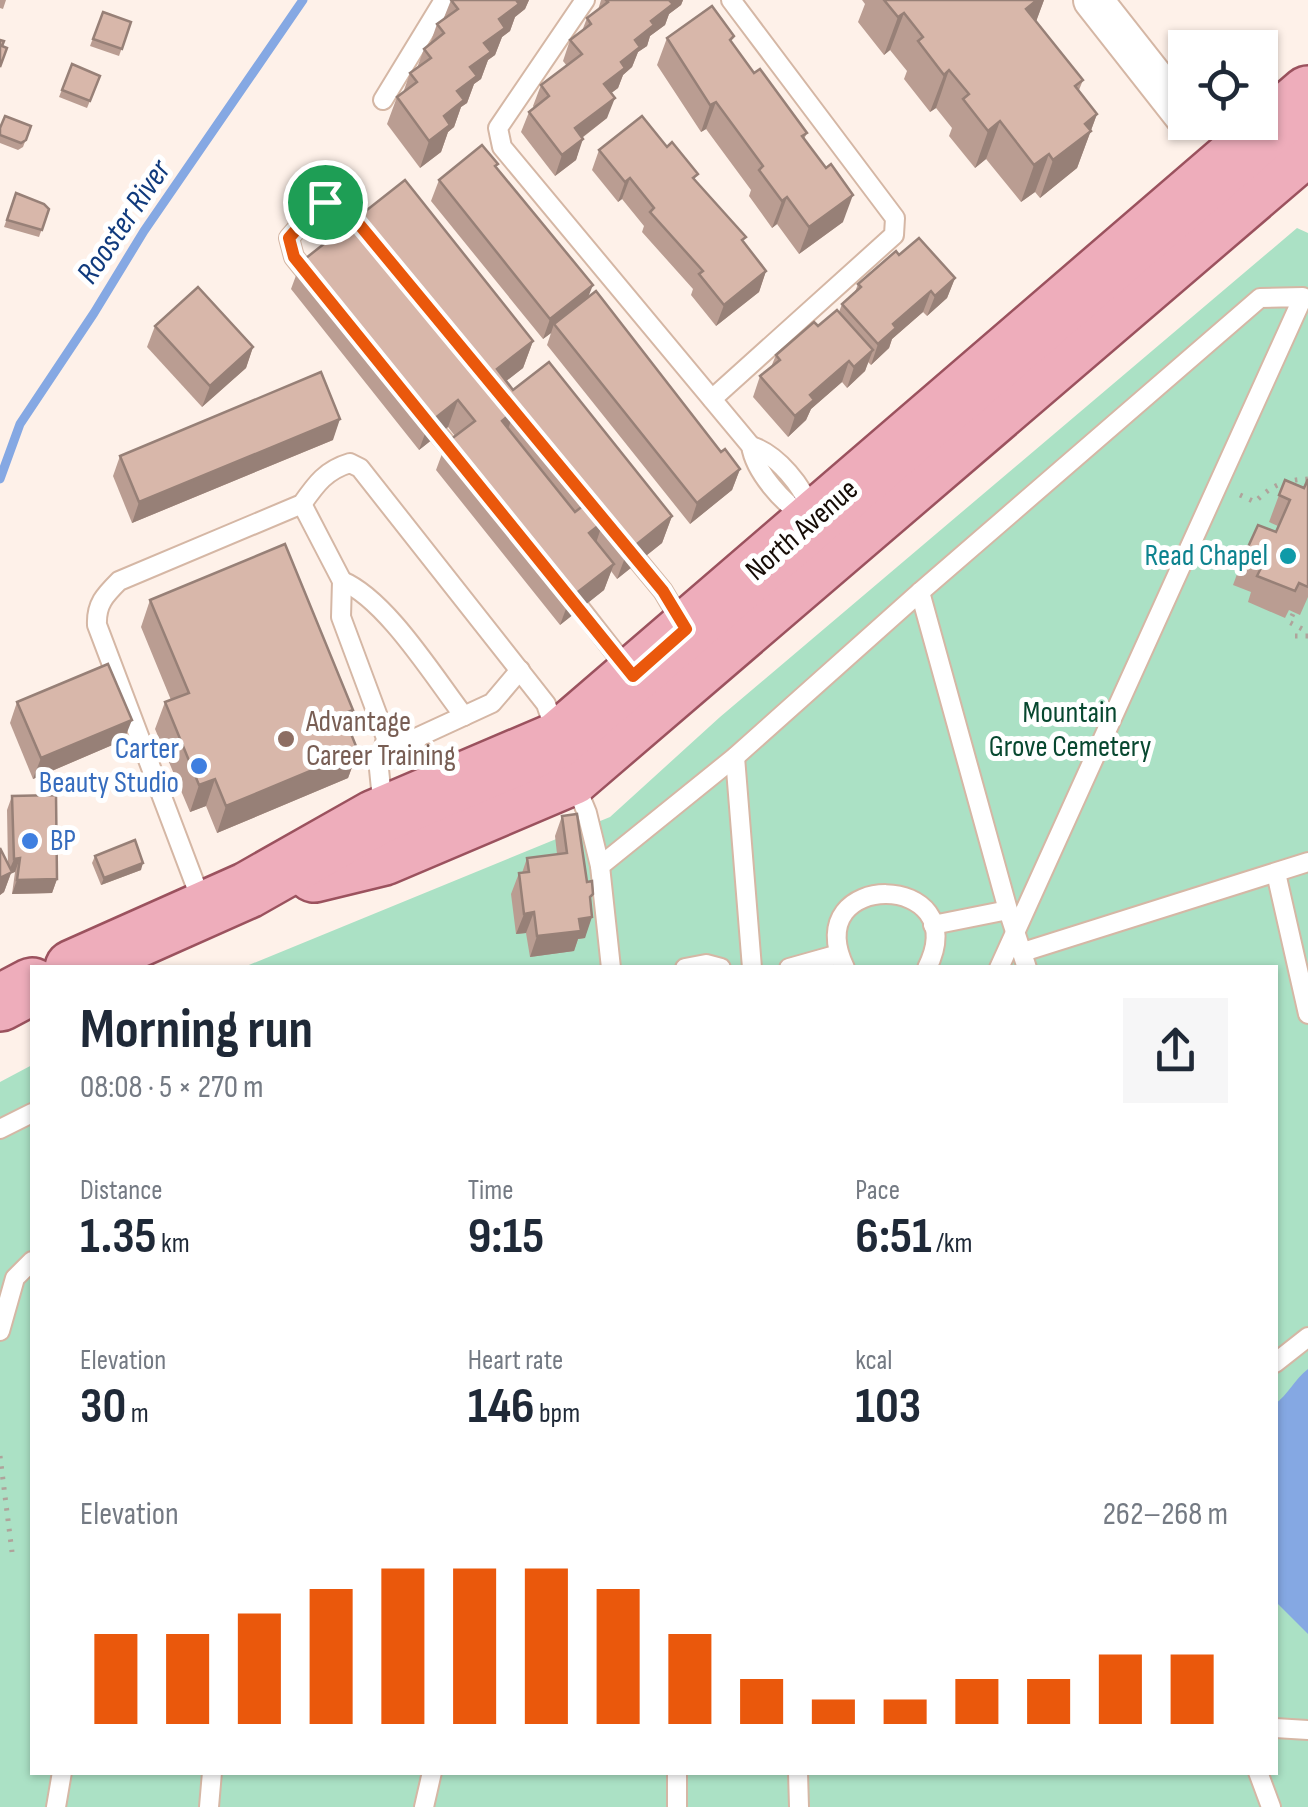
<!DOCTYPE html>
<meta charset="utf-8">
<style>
:root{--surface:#fff;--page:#f6f6f7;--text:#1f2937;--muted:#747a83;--accent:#ea580c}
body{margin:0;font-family:"Sofia Sans Condensed",sans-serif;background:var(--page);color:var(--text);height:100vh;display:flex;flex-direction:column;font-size:38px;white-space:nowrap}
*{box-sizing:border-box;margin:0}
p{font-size:32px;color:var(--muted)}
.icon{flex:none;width:55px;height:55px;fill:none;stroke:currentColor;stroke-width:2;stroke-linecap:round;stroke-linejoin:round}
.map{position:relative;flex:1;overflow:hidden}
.panel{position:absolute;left:30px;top:965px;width:1248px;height:810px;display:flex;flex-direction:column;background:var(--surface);border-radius:0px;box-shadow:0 2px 8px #0004}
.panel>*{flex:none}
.buttons{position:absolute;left:1168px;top:30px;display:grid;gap:20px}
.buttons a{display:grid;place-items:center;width:110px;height:110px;border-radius:0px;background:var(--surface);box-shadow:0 2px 8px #0004;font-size:50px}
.pin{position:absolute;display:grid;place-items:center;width:85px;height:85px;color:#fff;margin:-42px;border:5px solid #fff;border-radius:50%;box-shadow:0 2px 10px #0007}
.round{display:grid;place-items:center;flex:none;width:105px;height:105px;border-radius:0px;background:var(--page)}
.head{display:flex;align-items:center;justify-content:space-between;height:170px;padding:0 50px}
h1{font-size:55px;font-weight:700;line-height:75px}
.metrics{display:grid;grid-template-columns:repeat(3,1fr);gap:15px;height:170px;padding:10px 50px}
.metrics div{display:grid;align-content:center}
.metrics b{font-size:50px;font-weight:700}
.metrics small{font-size:28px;font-weight:400}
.metrics p{font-size:28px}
.chart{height:280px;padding:20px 50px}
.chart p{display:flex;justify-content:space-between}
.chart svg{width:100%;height:180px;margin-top:10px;stroke:var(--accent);stroke-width:6}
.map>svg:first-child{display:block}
.green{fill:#abe1c5}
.water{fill:#85a8e3}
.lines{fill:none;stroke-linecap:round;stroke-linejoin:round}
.stream{stroke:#85a8e3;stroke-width:9}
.service-casing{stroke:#d5b7a5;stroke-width:22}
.minor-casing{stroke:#d5b7a5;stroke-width:42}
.primary-casing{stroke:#9b525e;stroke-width:60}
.path{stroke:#afa39b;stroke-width:5;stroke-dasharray:2.5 8;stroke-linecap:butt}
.service{stroke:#fff;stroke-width:18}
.minor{stroke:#fff;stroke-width:38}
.primary{stroke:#eeadbb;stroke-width:55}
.wall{fill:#ba9d92}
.shaded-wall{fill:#978077}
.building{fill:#d8b7aa;stroke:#978077;stroke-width:2.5;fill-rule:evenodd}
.route-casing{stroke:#fff;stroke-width:20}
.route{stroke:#ea580c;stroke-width:12}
.culture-dot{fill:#0f9aa8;stroke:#fff;stroke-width:4}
.education-dot{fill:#8d6e63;stroke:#fff;stroke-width:4}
.shop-dot{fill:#3f7fe0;stroke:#fff;stroke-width:4}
.labels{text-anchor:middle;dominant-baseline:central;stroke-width:10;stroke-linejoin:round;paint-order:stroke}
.street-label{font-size:30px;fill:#160c06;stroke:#fff}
.culture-label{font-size:30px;fill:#0d838f;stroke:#fff;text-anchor:end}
.park-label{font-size:30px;fill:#084830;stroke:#fff}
.education-label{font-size:30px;fill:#785e54;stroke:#fff;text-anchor:start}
.shop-label{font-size:30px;fill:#366cbe;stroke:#fff;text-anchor:end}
.water-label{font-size:32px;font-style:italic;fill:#103a7d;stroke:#fff}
</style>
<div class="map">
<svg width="1308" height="1807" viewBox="0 0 1308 1807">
<rect width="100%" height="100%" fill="#fef1e9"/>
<!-- green -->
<path class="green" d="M1297,228L1308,233V1807H0V1082L32,1065V1772H1275V968L244,967L610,817L720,717Z"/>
<!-- water -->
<path class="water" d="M1308,1369V1634L1275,1601V1404C1288,1395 1294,1380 1308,1369Z"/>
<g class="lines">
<!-- stream -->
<path class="stream" d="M0,479L20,424L94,313L144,231L303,0"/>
<!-- service casing -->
<g class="service-casing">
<g id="service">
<path d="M585,0L498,128L502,147L751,446C755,472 783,503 805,517"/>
<path d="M383,100L444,0"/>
<path d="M315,283L294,257L289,238L317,206L325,201L345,206L369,236"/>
<path d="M712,399L894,235L895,218L731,0"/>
<path d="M423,416L461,461"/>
<path d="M751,446C777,454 804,487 812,513"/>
<path d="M302,504L342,581L341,617L386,738L379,769L383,809"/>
<path d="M625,545L663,591L683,625"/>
<path d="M342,581C386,599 434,677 464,716"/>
<path d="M566,590L630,672"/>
<path d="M920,592L1008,910L1027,968"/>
<path d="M386,738L403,744L492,703L520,670"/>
<path d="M735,757L752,968"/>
<path d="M574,781L587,813L600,866"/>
<path d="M1276,873L1308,1014"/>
<path d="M203,905L97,625C96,604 105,595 119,581L302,504C316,484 326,470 350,463L360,468L546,704L556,733"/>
<path d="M933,925L1008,910"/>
<path d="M1023,952L1308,862"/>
<path d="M611,968L600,866L735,757L920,592L1260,298L1303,297L999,968"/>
<path d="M685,968L706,964L721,968"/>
<path d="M789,968L839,954"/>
<path d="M845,968C797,868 976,871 927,968"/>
<path d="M0,1129L32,1113"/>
<path d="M0,1331L15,1278L32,1261"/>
<path d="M1275,1363L1308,1337"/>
<path d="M1275,1728L1308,1730"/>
<path d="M798,1772L799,1807"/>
<path d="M1258,1772L1271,1807"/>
<path d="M56,1807L62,1772"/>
<path d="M209,1807L212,1772"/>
<path d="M424,1807L432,1772"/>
<path d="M677,1807V1772"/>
</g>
</g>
<!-- minor casing -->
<g class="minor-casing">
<path id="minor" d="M1093,0L1185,117"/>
</g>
<!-- primary casing -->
<g class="primary-casing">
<g id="primary">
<path d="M314,874L384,857L572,777L1308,146"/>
<path d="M73,968L248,890L375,818L558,740L1308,94"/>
<path d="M0,1003L32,986"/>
</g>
</g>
<!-- path -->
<g class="path">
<path d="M1240,495L1255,502C1272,485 1284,480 1308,479"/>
<path d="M1293,614L1289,622L1308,632"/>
<path d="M1295,636H1308"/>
<path d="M0,1456L12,1552"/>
</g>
<!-- service -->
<use href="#service" class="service"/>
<!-- minor -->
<use href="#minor" class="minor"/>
<!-- primary -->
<use href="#primary" class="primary"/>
</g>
<!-- wall -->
<g class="wall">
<path d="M0,0H6L3,9L0,8Z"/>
<path d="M451,0H529L525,9L515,17L510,31L502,37L495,55L488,60L481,79L474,84L467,103L461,107L454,127L448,132L441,152L420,168L387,124L397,97L403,93L410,73L417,68L424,49L430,44L437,24L443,20Z"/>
<path d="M601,0H683L681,5L669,14L665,25L650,36L647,46L638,52L632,67L623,75L618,88L611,93L607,118L582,138L576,160L555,176L521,132L529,112L534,108L533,106L541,85L567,66L563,61L570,40L582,31L587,18L598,10Z"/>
<path d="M862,0H1044L1036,21L1083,80L1079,90L1097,114L1077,168L1040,198L1035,192L1021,202L986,159L975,168L949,136L952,128L936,108L930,112L904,79L907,71L890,50L884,55L858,22L865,4Z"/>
<path d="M103,12L131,22L119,56L90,46Z"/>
<path d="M667,38L732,43L754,73L807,133L804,139L843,222L799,254L777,224L772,228L749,196L751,190L706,129L701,132L657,65Z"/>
<path d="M72,64L100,76L87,108L59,97Z"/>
<path d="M31,126L23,147L18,150L0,143V128Z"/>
<path d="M599,150L695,181L766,271L759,292L716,326L691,295L693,289L642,232L644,226L622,199L618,202L592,170Z"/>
<path d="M496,168L588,297L721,452L740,469L732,490L690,524L547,345L551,333L543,339L431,201L439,180Z"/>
<path d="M16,193L49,209L39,237L4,227Z"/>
<path d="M899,255L955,278L947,298L927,316L923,312L892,339L889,348L871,365L868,362L865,371L847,388L842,382L811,409L806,420L788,437L753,397L760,376L771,367L776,355L839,312L842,304L855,292L858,284Z"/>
<path d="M301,262L533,341L523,368L506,381L513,390L672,516L662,543L617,579L611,571L604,590L560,625L436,470L446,443L455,436L448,427L419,450L291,289Z"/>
<path d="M155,326L253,347L246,368L202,407L147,347Z"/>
<path d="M333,440L132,523L113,476L120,456Z"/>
<path d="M1308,479V597L1300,615L1289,610L1285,618L1248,602L1251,592L1233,585L1243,558L1276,532L1278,526L1269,522L1279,495L1304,488Z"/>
<path d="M150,600L353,710L347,726L358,751L348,778L217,833L206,806L190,812L155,729L165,702L171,700L141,627Z"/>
<path d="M17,702L124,740L33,779L10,723Z"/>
<path d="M12,796L57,879L52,893L12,894L15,872L11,873L4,892L0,895V848L8,865L7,810Z"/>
<path d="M562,816L587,882L590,901L585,938L578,939L574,951L530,957L526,933L516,934L511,894L519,873H522L527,858L557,854L555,836Z"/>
<path d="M95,856L141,870L101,885L92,863Z"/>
</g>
<!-- shaded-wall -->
<g class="shaded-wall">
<path d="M513,0H529L525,9L515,17L510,31L502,37L495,55L488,60L481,79L474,84L467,103L461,107L454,127L448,132L441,152L420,168L429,141L457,91L499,19Z"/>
<path d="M668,0H683L681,5L669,14L665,25L650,36L647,46L638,52L632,67L623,75L618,88L597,104L604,84L635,40Z"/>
<path d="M1037,0H1044L1033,30L1026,9Z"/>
<path d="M904,13L890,50L884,55L898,17Z"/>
<path d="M949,70L936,108L930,112L944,75Z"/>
<path d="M615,98L607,118L567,149L575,128Z"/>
<path d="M716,102L706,129L701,132L710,105Z"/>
<path d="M1097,114L1077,168L1040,198L1053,160L1085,124Z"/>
<path d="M1000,121L986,159L975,168L988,131Z"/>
<path d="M583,139L576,160L555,176L562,155Z"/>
<path d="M1049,154L1035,192L1021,202L1034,165Z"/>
<path d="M630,178L622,199L618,202L625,182Z"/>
<path d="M853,195L843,222L799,254L809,227Z"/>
<path d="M787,197L777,224L772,228L782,201Z"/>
<path d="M766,271L759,292L716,326L724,305Z"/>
<path d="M955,278L947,298L927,316L935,296Z"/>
<path d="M593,285L585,305L554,324L551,333L543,339L550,319Z"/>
<path d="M931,291L923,312L892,339L889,348L871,365L878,344L893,324Z"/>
<path d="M533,341L523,368L487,396L497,369Z"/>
<path d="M253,347L246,368L202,407L210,386Z"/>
<path d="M873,350L865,371L847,388L854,367Z"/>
<path d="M849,361L842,382L811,409L806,420L788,437L795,416L810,395Z"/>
<path d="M458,400L448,427L419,450L429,423Z"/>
<path d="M515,410L505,437L502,421Z"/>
<path d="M340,419L333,440L132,523L139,502Z"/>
<path d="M740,469L732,490L690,524L697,503Z"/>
<path d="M672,516L662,543L617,579L627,552Z"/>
<path d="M603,522L594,549L589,533Z"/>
<path d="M614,564L604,590L560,625L570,598Z"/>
<path d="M353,710L343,737V714Z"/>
<path d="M132,720L124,740L33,779L41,758Z"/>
<path d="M358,751L348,778L217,833L226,806Z"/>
<path d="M215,779L206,806L190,812L199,785Z"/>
<path d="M20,858L15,872L11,873L4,892L0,895V878L8,873L14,859Z"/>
<path d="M143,863L141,870L101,885L104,878Z"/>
<path d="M57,879L52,893L12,894L17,880Z"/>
<path d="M534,912L526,933L516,934L524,914Z"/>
<path d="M592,917L585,938L578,939L574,951L530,957L537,936L579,919Z"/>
</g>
<!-- building -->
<g class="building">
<path d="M451,0H516L519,4L499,19L505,28L484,43L491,52L470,67L477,76L457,91L464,100L444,116L450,125L429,141L397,97L417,82L410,73L431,58L424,49L444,33L437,24L458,9Z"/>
<path d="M606,0H669L673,4L651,21L654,25L635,40L640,47L621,62L625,68L604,84L615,98L575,128L583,139L562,155L529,112L549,96L541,85L582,54L570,40L591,24L587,18L608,2Z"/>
<path d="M884,0H1037L1026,9L1083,80L1075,86L1097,114L1085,124L1091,131L1053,160L1049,154L1034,165L1000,121L988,131L963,99L969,94L949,70L944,75L918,41L923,37L904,13L898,17Z"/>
<path d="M712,6L734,36L730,40L754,73L760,69L807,133L802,136L826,168L831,164L853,195L809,227L787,197L782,201L759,170L763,166L716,102L710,105L667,38Z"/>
<path d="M103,12L131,22L122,49L93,39Z"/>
<path d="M0,40L4,41L2,46L7,48L0,67Z"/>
<path d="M72,64L100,76L90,101L62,90Z"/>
<path d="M5,116L31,126L26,140L21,143L0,135V128Z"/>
<path d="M642,116L667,147L672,142L698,174L693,178L746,237L742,240L766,271L724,305L699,274L703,271L650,212L654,208L630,178L625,182L599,150Z"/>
<path d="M482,145L498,164L495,166L593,285L550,319L439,180Z"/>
<path d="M405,180L533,341L497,369L513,390L549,362L672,516L627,552L603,522L589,533L614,564L570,598L446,443L475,421L458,400L429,423L301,262ZM515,410L588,502L575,512L502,421Z"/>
<path d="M16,193L44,204L49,209L42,230L7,220Z"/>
<path d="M919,238L955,278L935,296L931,291L893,324L896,328L878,344L842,304L861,287L858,284L896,251L899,255Z"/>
<path d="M198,287L253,347L210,386L155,326Z"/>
<path d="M596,291L721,452L725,449L740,469L697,503L554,324Z"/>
<path d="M837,310L873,350L854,367L849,361L810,395L814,400L795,416L760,376L780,360L776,355L814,322L818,326Z"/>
<path d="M321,372L340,419L139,502L120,456Z"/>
<path d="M1308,479V587L1299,583L1295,591L1257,576L1262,566L1243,558L1258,525L1276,532L1290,500L1279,495L1285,480L1304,488Z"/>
<path d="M285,544L353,710L343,714L358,751L226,806L215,779L199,785L165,702L189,693L150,600Z"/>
<path d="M108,664L132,720L41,758L17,702Z"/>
<path d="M56,795L57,879L17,880L20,858L14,859L12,796Z"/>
<path d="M577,814L587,882L592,881L593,894L590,897L592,917L579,919L581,931L537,936L534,912L524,914L519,873L529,872L527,858L567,853L562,816Z"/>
<path d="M135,840L143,863L104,878L95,856Z"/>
<path d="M0,848L12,872L0,878Z"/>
</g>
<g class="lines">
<!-- route casing -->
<g class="route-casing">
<path id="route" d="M325,202L344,206L663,591L686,629L633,676L294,257L289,238L317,206Z"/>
</g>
<!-- route -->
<use href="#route" class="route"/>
</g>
<!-- markers -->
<circle class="culture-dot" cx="1288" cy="556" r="10"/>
<circle class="education-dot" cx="286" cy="739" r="10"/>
<g class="shop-dot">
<circle cx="199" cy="766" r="10"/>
<circle cx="30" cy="841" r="10"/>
</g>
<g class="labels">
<!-- street labels -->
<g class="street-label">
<text transform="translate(802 530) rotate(-41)">North Avenue</text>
</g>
<!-- culture labels -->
<g class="culture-label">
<text x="1268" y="556">Read Chapel</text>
</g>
<!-- park labels -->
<g class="park-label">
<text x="1070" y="713">Mountain<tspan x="1070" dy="34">Grove Cemetery</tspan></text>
</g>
<!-- education labels -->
<g class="education-label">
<text x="306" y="722">Advantage<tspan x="306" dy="34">Career Training</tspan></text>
</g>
<!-- shop labels -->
<g class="shop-label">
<text x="179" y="749">Carter<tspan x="179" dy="34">Beauty Studio</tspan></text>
<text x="50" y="841" text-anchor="start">BP</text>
</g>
<!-- water labels -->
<g class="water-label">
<text transform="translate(124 222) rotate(-56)">Rooster River</text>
</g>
</g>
</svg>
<div class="buttons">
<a><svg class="icon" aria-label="locate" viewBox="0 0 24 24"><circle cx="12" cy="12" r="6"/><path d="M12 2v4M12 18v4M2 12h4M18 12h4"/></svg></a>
</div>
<div class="pin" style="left:325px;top:202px;background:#1e9e55"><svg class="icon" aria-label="arrive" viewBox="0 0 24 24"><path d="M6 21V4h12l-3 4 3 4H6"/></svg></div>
<section class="panel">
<div class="head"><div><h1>Morning run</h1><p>08:08 · 5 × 270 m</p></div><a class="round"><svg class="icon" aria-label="share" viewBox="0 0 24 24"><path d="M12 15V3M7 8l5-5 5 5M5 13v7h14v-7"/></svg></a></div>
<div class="metrics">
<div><p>Distance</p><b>1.35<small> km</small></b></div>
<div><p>Time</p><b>9:15</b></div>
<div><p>Pace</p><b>6:51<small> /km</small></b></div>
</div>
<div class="metrics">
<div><p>Elevation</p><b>30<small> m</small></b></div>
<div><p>Heart rate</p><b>146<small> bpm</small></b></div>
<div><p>kcal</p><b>103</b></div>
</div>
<div class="chart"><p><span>Elevation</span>262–268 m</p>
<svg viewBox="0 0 160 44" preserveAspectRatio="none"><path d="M5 44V22M15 44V22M25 44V17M35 44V11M45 44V6M55 44V6M65 44V6M75 44V11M85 44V22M95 44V33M105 44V38M115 44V38M125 44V33M135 44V33M145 44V27M155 44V27"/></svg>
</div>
</section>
</div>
